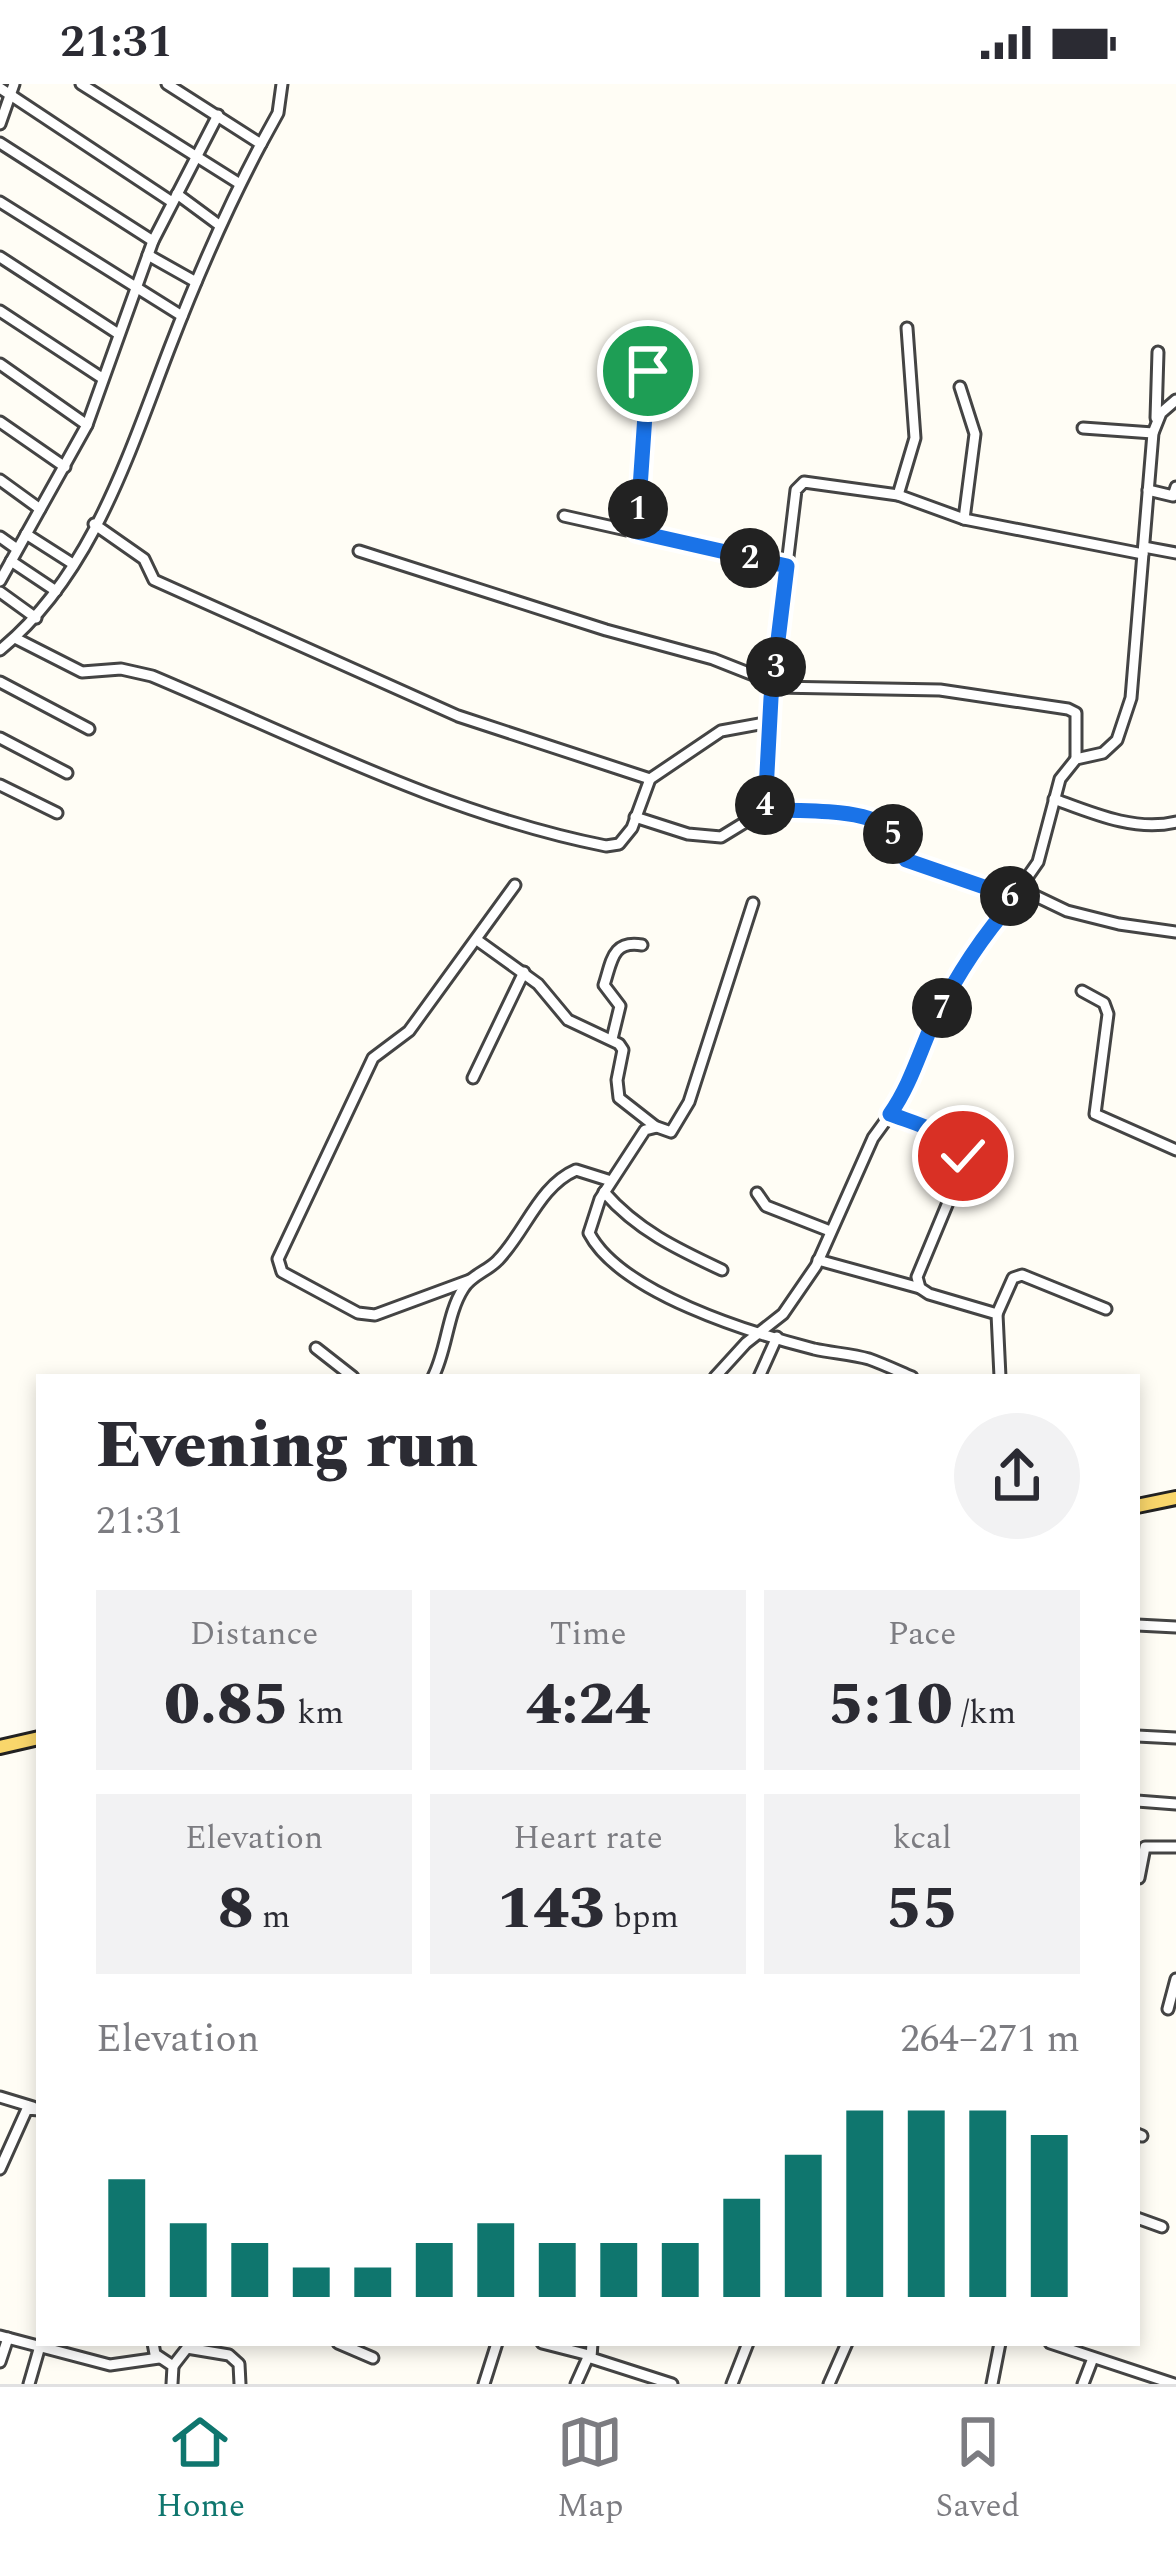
<!DOCTYPE html>
<meta charset="utf-8">
<style>
:root{--surface:#fff;--page:#f2f2f3;--text:#2b2b33;--muted:#7c7c81;--line:#e1e1e2;--accent:#0f766e}
body{margin:0;font-family:Spectral,serif;background:var(--page);color:var(--text);height:100vh;display:flex;flex-direction:column;font-size:45px;white-space:nowrap}
*{box-sizing:border-box;margin:0}
p{font-size:39px;color:var(--muted)}
.icon{flex:none;width:66px;height:66px;fill:none;stroke:currentColor;stroke-width:2;stroke-linecap:round;stroke-linejoin:round}
.map{position:relative;flex:1;overflow:hidden}
.sheet{position:absolute;left:36px;top:1290px;width:1104px;height:972px;display:flex;flex-direction:column;background:var(--surface);border-radius:0px;box-shadow:0 6px 18px #0003}
.sheet>*{flex:none}
.pin{position:absolute;display:grid;place-items:center;width:102px;height:102px;color:#fff;margin:-51px;border:6px solid #fff;border-radius:50%;box-shadow:0 3px 12px #0007}
.km{position:absolute;width:60px;height:60px;margin:-30px;border-radius:50%;background:#222;color:#fff;font-size:33px;line-height:60px;text-align:center}
.round{display:grid;place-items:center;flex:none;width:126px;height:126px;border-radius:63px;background:var(--page)}
.overview{display:flex;align-items:center;justify-content:space-between;height:204px;padding:0 60px}
h1{font-size:66px;font-weight:800;line-height:90px}
.metrics{display:grid;grid-template-columns:repeat(3,1fr);gap:18px;height:204px;padding:12px 60px}
.metrics div{display:grid;align-content:center;border-radius:0px;background:var(--page);text-align:center}
.metrics b{font-size:60px;font-weight:800}
.metrics small{font-size:33px;font-weight:400}
.metrics p{font-size:33px}
.chart{height:336px;padding:24px 60px}
.chart p{display:flex;justify-content:space-between}
.chart svg{width:100%;height:216px;margin-top:12px;stroke:var(--accent);stroke-width:6}
.status{display:flex;justify-content:space-between;align-items:center;height:84px;padding:0 60px;background:var(--surface);direction:ltr}
.status svg{height:33px;fill:currentColor}
.dock{display:flex;justify-content:space-around;align-items:center;height:168px;border-top:3px solid var(--line);background:var(--surface);font-size:33px;color:var(--muted)}
.dock a{display:grid;justify-items:center;gap:6px}
.dock .current{color:var(--accent)}
.map>svg:first-child{display:block}
.lines{fill:none;stroke-linecap:round;stroke-linejoin:round}
.minor-casing{stroke:#444;stroke-width:15}
.major-casing{stroke:#222;stroke-width:18}
.minor{stroke:#fff;stroke-width:9}
.major{stroke:#f9d66b;stroke-width:12}
.route-casing{stroke:#fff;stroke-width:24}
.route{stroke:#1a73e8;stroke-width:15}
</style>
<div class="status"><b>21:31</b><svg viewBox="0 0 49 12"><path d="M0 12V9h3v3zM5 12V6h3v6zM10 12V3h3v9zM15 12V0h3v12zM26 1h20v11H26zM47 4h2v5h-2z"/></svg></div>
<div class="map">
<svg width="1176" height="2300" viewBox="0 0 1176 2300">
<rect width="100%" height="100%" fill="#fffdf5"/>
<g class="lines">
<!-- minor casing -->
<g class="minor-casing">
<g id="minor">
<path d="M81,0L240,100"/>
<path d="M0,4L172,118"/>
<path d="M0,40L14,0"/>
<path d="M0,59L153,157"/>
<path d="M261,60L278,29L282,0"/>
<path d="M177,110L219,141"/>
<path d="M0,118L182,232"/>
<path d="M148,171L196,198"/>
<path d="M0,173L117,249"/>
<path d="M0,227L102,294"/>
<path d="M0,280L87,341"/>
<path d="M960,303L975,350L964,435"/>
<path d="M1156,334L1158,268"/>
<path d="M0,338L65,383"/>
<path d="M1083,344L1153,349"/>
<path d="M0,396L40,425"/>
<path d="M1148,406L1173,412L1176,403"/>
<path d="M898,411L915,354L907,244"/>
<path d="M564,432L787,482"/>
<path d="M94,440L144,475L154,496L458,632L650,695"/>
<path d="M637,448L648,287L657,248"/>
<path d="M26,450L73,480"/>
<path d="M0,453L17,465"/>
<path d="M1144,463L1176,469"/>
<path d="M359,467L606,546L713,575L774,599"/>
<path d="M11,477L56,507"/>
<path d="M0,497L87,341L153,157L218,31"/>
<path d="M0,508L36,534"/>
<path d="M15,554L82,588L121,585L152,592C302,655 445,730 606,762L619,760L632,744L650,695L721,647L770,638"/>
<path d="M0,566C92,491 129,369 170,263C197,193 226,126 261,60L167,0"/>
<path d="M0,598L89,645"/>
<path d="M775,603L940,606L1068,625L1076,629V675"/>
<path d="M0,654L67,689"/>
<path d="M0,701L57,729"/>
<path d="M1054,715C1092,729 1135,748 1176,738"/>
<path d="M635,733L688,750L721,753L765,726"/>
<path d="M1021,805L1067,827L1119,840L1176,848"/>
<path d="M1016,814L906,776C900,766 896,750 887,743C862,724 796,727 765,726L771,614L796,406L804,398L898,411L964,435L1143,470"/>
<path d="M753,819L689,1018L671,1048L657,1043L645,1046L600,1115L589,1149C620,1209 751,1249 814,1265C832,1269 851,1270 869,1275C883,1280 898,1287 912,1293"/>
<path d="M477,856L538,900L568,936L619,960L623,966L617,996L619,1014L656,1043"/>
<path d="M1082,907L1104,919L1108,930L1095,1030L1176,1066"/>
<path d="M612,955L620,922L604,901C612,877 612,856 642,861"/>
<path d="M473,994L524,888"/>
<path d="M890,1030L931,1045L961,1067L964,1080L917,1193L920,1204L929,1210L997,1230L1000,1293"/>
<path d="M604,1108C637,1146 677,1165 722,1186"/>
<path d="M757,1109L766,1122L830,1147"/>
<path d="M818,1176L920,1204"/>
<path d="M470,1196L375,1231L358,1229L282,1188L278,1175L373,974L409,947L515,801"/>
<path d="M997,1230L1013,1194L1022,1191L1106,1225"/>
<path d="M316,1264L353,1293"/>
<path d="M433,1293C447,1266 447,1230 463,1205C471,1191 488,1187 498,1176C526,1147 539,1102 576,1086L611,1097"/>
<path d="M715,1293L746,1259L783,1230L816,1182L873,1054L905,1010L931,943L956,896L1038,778L1060,695L1076,675L1103,669L1117,656L1131,614L1153,349L1161,329L1176,316"/>
<path d="M759,1293L777,1253"/>
<path d="M1137,1541L1176,1543"/>
<path d="M1137,1652L1176,1654"/>
<path d="M1137,1717L1176,1720"/>
<path d="M1139,1794L1145,1763H1176"/>
<path d="M1168,1925L1176,1895"/>
<path d="M0,2013L33,2023"/>
<path d="M1137,2050L1142,2052"/>
<path d="M0,2085L27,2025L39,2026"/>
<path d="M1137,2134L1162,2143"/>
<path d="M0,2252L110,2281L159,2274"/>
<path d="M153,2259L155,2270L173,2282L172,2300"/>
<path d="M338,2259L373,2274"/>
<path d="M542,2259L589,2271L576,2300"/>
<path d="M592,2259L591,2274L672,2300"/>
<path d="M1050,2259L1174,2300"/>
<path d="M0,2278L8,2254"/>
<path d="M173,2282L187,2264L229,2271L239,2280L240,2300"/>
<path d="M29,2300L40,2262"/>
<path d="M484,2300L497,2259"/>
<path d="M732,2300L748,2259"/>
<path d="M829,2300L847,2259"/>
<path d="M992,2300L1000,2259"/>
<path d="M1083,2300L1093,2274"/>
</g>
</g>
<!-- major casing -->
<g class="major-casing">
<g id="major">
<path d="M1137,1422L1176,1414"/>
<path d="M0,1663L39,1654"/>
</g>
</g>
<!-- minor -->
<use href="#minor" class="minor"/>
<!-- major -->
<use href="#major" class="major"/>
</g>
<g class="lines">
<!-- route casing -->
<g class="route-casing">
<path id="route" d="M648,287L637,448L787,482L771,614L765,726C796,727 862,724 887,743C896,750 899,766 906,776L1016,814C982,852 953,897 931,943C918,973 909,1003 890,1030C916,1040 949,1047 963,1072"/>
</g>
<!-- route -->
<use href="#route" class="route"/>
</g>
</svg>
<div class="pin" style="left:648px;top:287px;background:#1e9e55"><svg class="icon" aria-label="arrive" viewBox="0 0 24 24"><path d="M6 21V4h12l-3 4 3 4H6"/></svg></div>
<div class="pin" style="left:963px;top:1072px;background:#d93025"><svg class="icon" aria-label="check" viewBox="0 0 24 24"><path d="M5 12l5 5 9-10"/></svg></div>
<b class="km" style="left:638px;top:425px">1</b>
<b class="km" style="left:750px;top:474px">2</b>
<b class="km" style="left:776px;top:583px">3</b>
<b class="km" style="left:765px;top:721px">4</b>
<b class="km" style="left:893px;top:750px">5</b>
<b class="km" style="left:1010px;top:812px">6</b>
<b class="km" style="left:942px;top:924px">7</b>
<section class="sheet">
<div class="overview"><div><h1>Evening run</h1><p>21:31</p></div><a class="round"><svg class="icon" aria-label="share" viewBox="0 0 24 24"><path d="M12 15V3M7 8l5-5 5 5M5 13v7h14v-7"/></svg></a></div>
<div class="metrics">
<div><p>Distance</p><b>0.85<small> km</small></b></div>
<div><p>Time</p><b>4:24</b></div>
<div><p>Pace</p><b>5:10<small> /km</small></b></div>
</div>
<div class="metrics">
<div><p>Elevation</p><b>8<small> m</small></b></div>
<div><p>Heart rate</p><b>143<small> bpm</small></b></div>
<div><p>kcal</p><b>55</b></div>
</div>
<div class="chart"><p><span>Elevation</span>264–271 m</p>
<svg viewBox="0 0 160 44" preserveAspectRatio="none"><path d="M5 44V20M15 44V29M25 44V33M35 44V38M45 44V38M55 44V33M65 44V29M75 44V33M85 44V33M95 44V33M105 44V24M115 44V15M125 44V6M135 44V6M145 44V6M155 44V11"/></svg>
</div>
</section>
</div>
<nav class="dock">
<a class="current"><svg class="icon" aria-label="home" viewBox="0 0 24 24"><path d="M3 11l9-7 9 7M6 9v11h12V9"/></svg>Home</a>
<a><svg class="icon" aria-label="map" viewBox="0 0 24 24"><path d="M3 6l6-2 6 2 6-2v14l-6 2-6-2-6 2zM9 4v14M15 6v14"/></svg>Map</a>
<a><svg class="icon" aria-label="saved" viewBox="0 0 24 24"><path d="M7 4h10v16l-5-4-5 4z"/></svg>Saved</a>
</nav>
